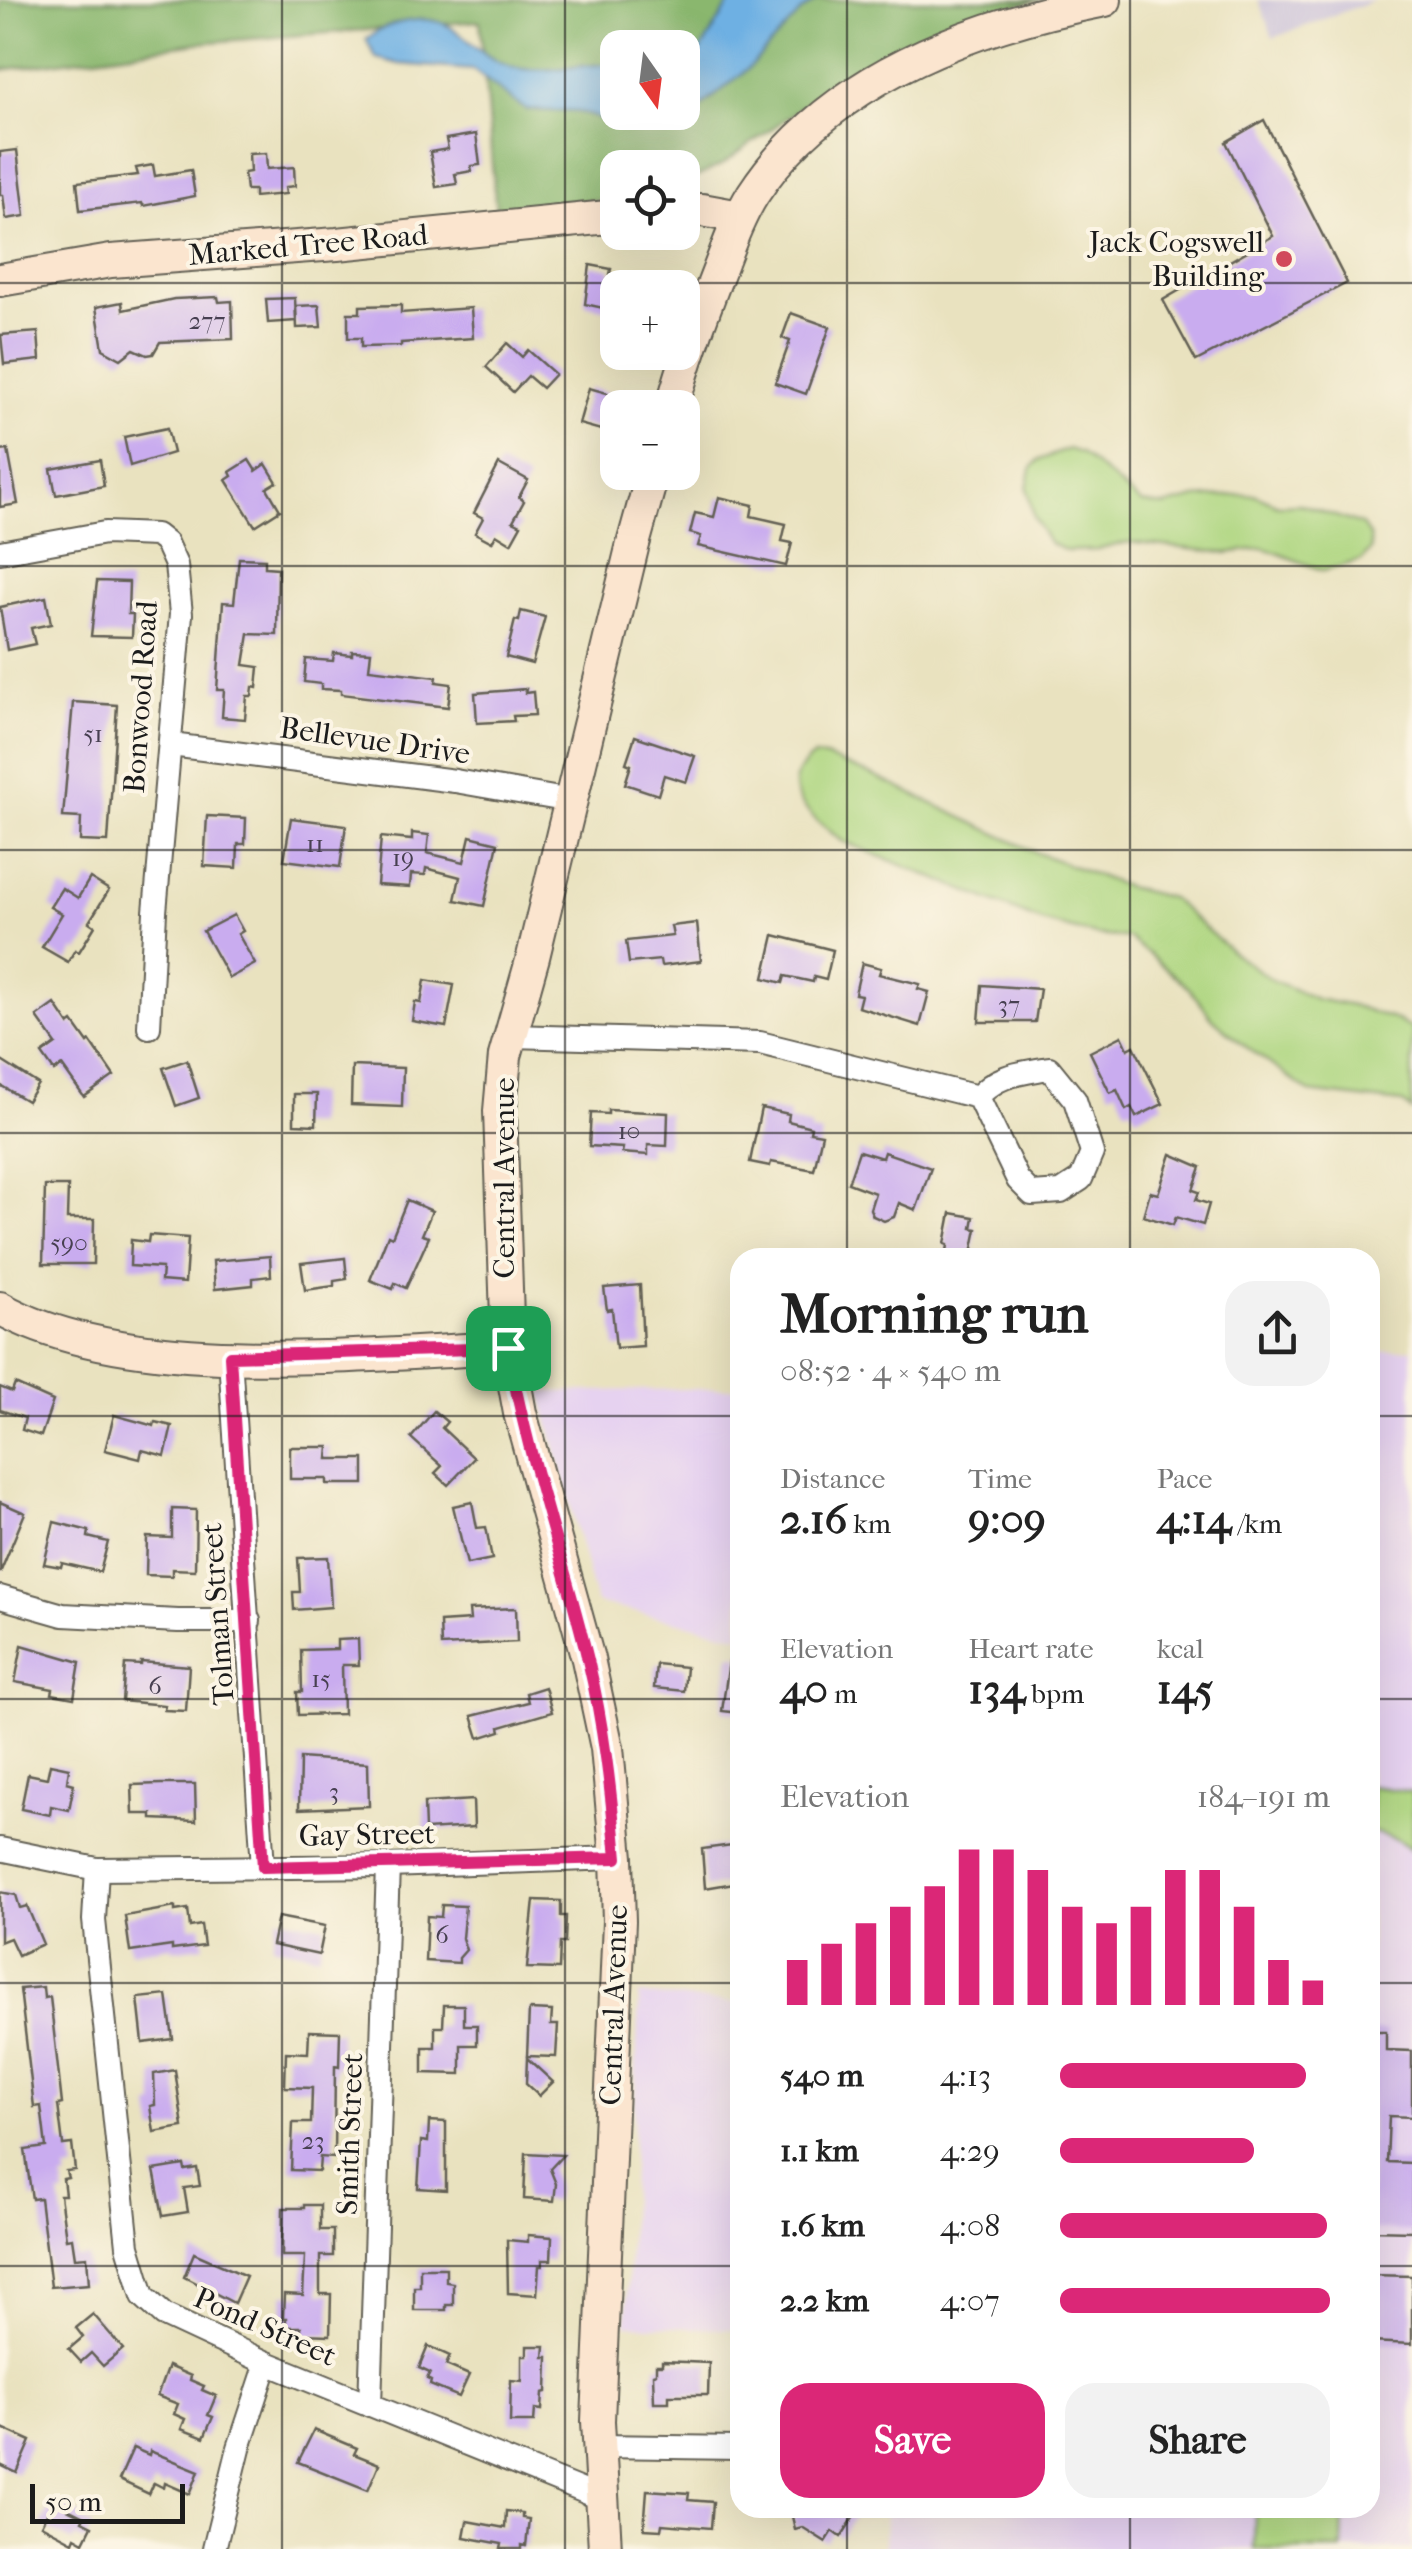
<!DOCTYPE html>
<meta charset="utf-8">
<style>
:root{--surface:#fff;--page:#f2f2f2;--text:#222;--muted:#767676;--accent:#db2777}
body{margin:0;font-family:"IM FELL French Canon",serif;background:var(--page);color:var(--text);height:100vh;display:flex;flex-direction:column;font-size:38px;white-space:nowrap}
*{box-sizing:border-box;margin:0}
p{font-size:32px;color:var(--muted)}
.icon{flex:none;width:55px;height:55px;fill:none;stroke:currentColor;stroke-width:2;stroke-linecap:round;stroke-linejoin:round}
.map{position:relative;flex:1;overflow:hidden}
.drawer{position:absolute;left:730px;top:1248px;width:650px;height:1270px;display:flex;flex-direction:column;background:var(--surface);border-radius:30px;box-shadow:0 10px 40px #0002}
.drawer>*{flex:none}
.needle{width:65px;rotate:166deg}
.fabs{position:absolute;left:600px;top:30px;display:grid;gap:20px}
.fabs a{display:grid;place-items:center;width:100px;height:100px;border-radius:20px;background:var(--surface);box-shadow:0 10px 40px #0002;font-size:50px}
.scale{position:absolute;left:30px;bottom:25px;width:155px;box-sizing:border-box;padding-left:10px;border:5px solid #1c1c1c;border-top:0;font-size:28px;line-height:35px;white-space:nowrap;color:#1c1c1c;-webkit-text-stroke:8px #fcf5e5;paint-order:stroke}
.pin{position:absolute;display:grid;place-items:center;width:85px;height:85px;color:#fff;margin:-42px;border-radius:20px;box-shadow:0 5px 15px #0006}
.round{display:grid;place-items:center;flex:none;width:105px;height:105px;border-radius:30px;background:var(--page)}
.headline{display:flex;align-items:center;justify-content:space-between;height:170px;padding:0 50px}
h1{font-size:55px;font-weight:700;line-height:75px}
.stats{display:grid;grid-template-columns:repeat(3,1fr);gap:15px;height:170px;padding:10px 50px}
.stats div{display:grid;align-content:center}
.stats b{font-size:42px;font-weight:700}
.stats small{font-size:28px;font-weight:400}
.stats p{font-size:28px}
.chart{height:280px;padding:20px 50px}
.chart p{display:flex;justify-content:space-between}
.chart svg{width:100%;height:180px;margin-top:10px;stroke:var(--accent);stroke-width:6}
.primary-button{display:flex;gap:20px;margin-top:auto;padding:20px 50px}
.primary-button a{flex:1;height:115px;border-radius:30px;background:var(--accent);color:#fff;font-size:40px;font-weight:700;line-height:115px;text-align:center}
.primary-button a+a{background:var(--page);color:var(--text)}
ul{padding:0 50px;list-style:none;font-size:32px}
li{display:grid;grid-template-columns:160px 120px 1fr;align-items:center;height:75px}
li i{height:25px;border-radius:12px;background:var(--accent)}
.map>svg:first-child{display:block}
.built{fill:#e6d2f0}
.industrial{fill:#c8bfd8}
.green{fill:#aed680;stroke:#65794e;stroke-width:2.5}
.forest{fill:#8ab76e;stroke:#536a45;stroke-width:2.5;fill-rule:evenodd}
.water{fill:#6eb0e3;stroke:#456680;stroke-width:2.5}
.building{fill:#c9acef}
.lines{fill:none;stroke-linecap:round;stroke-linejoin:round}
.street-casing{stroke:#646155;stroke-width:26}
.secondary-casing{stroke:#646155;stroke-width:36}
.street{stroke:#fff;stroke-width:22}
.secondary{stroke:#fbe5cf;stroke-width:32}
.route-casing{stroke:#fff;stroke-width:20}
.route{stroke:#db2777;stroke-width:12}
.grid{fill:none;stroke:#1c1c1c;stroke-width:2.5;stroke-opacity:0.55}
.poi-dot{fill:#d1495b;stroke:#fcf5e5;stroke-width:4}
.labels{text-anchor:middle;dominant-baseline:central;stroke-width:8;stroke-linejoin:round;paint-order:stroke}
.number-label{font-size:25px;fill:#474051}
.poi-label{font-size:30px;fill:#1c1c1c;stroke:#fcf5e5;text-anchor:end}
.street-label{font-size:30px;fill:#1c1c1c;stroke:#fcf5e5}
</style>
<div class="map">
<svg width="1412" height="2549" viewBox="0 0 1412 2549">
<rect width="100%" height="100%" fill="#fcf5e5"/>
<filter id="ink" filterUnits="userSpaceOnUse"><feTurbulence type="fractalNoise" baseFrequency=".01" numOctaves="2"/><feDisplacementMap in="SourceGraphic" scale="20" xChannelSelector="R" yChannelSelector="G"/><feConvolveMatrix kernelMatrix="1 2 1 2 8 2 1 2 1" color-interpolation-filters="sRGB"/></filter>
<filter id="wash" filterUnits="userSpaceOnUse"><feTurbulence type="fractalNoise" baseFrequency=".0048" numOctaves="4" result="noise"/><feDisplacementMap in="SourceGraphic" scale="40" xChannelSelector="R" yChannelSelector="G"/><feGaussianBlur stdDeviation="2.25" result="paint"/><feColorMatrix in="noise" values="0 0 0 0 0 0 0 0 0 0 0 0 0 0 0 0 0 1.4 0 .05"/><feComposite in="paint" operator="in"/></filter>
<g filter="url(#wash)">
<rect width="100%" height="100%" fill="#e9e2bf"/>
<!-- built -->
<g class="built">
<path d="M1412,1349V2549H884L885,2508H1370V1352Z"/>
<path d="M740,1388V1636L596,1603L541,1392Z"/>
<path d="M639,1995L740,2003V2330L626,2325Z"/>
</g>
<!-- industrial -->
<path class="industrial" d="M1258,0H1375L1273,38Z"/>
<!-- green -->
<g class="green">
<path d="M1068,449L1081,453L1141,503L1164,506L1196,498L1254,494L1278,505L1301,504L1362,525L1370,537L1371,549L1362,560L1324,571L1264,548L1226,553L1128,542L1097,550L1067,551L1049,543L1034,517L1027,488L1031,469L1039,460Z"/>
<path d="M814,756L825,757L872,775L1035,852L1127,887L1171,898L1232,952L1272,980L1316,999L1358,1007L1393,1019L1412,1029V1111L1403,1103L1309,1092L1241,1043L1213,1019L1188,987L1129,938L1096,935L1041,921L842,841C814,818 769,788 814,756Z"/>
<path d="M1370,1786L1412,1792V1850L1398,1840L1370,1831Z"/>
<path d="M1255,2510L1343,2512L1342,2549H1254Z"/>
</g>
<!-- forest -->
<path class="forest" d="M0,0H1041L956,20L880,55L839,80L723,164L683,184L682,168H618L617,198L496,212L480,21L197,43L0,70ZM618,48H682V112H618Z"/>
<!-- water -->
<path class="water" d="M732,0H817L801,12L752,65L687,119L665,130L639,132L579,112L526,110L473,70L399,64L376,58L366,39C380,29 390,24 407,21C461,10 470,59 516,68C549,74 584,63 617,64L618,112H682L683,67L700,52Z"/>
<g id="blocks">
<!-- building -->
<g class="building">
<path d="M1264,120L1347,283L1196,361L1163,300L1273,236L1226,142Z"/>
<path d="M476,134L480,165L471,166L472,171L455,174L457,184L436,187L430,152L448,149L446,139Z"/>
<path d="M17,150L25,216L6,219L3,195H0V152Z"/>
<path d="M266,153L267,169L294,167L295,186L285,187L286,194L254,197V190H246L244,173L250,172L249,154Z"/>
<path d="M153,165L155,176L191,170L195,196L143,206L142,203L80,210L77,182L138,175L136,168Z"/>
<path d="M590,265L611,269L610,274L618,276V304L612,310L585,304Z"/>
<path d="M218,297L219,302L232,301L233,339L160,342L153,354L147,355L134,349L121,359L103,349L96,307L122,302L123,310L174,299Z"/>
<path d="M295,298L296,321L268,323L266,299Z"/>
<path d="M319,305L321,327L297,328L296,306Z"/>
<path d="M401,305V313L471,308L473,338L401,343V346L361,347V338H348V313H360V306Z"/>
<path d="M791,313L830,327L806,394L775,383L790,341L782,338Z"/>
<path d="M38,332L40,360L4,364L1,335Z"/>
<path d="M507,343L522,357L528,350L555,374L542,388L528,376L513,392L486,367Z"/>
<path d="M589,388L618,396L608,432L579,424Z"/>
<path d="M167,428L173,453L130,466L124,437Z"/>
<path d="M8,450L18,504L0,507V451Z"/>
<path d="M100,460L104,486L56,495L51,469Z"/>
<path d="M249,460L256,471L266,464L277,482L267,488L280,510L255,526L226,480L232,476L230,472Z"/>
<path d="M499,464L528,480L519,497L524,501L513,521L521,525L511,543L496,534L492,542L475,533L483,518L474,513Z"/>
<path d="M719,497L753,505L751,516L786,524L782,541L792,543L786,566L698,546L701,536L690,533L695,513L714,517Z"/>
<path d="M239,558L265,559V567L278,568L277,635L249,634L244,665L259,667L257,688L253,687L252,696H247L245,719L222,717L224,690H217L223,602L234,603Z"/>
<path d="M97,581L129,582L128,614H133L132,637L91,636Z"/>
<path d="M46,597L51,624L31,628L35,644L7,650L0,607Z"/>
<path d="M521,611L545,617L532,664L506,657L515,620L519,621Z"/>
<path d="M352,651L371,652L369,669L437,677L436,682L451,684L448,707L341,694V690L321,689V684L304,682L306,659L333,661L334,653L352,655Z"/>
<path d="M526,689L525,693L533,692L535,715L513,716L514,721L477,723L475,693Z"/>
<path d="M73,702L117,705L108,842L80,841L81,818L63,817Z"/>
<path d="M635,736L695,756L686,782L664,775L658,795L625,784L631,765L626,763Z"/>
<path d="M207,816L246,818L245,844H238L237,868L204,866Z"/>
<path d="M291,818L346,825L340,867L284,860Z"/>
<path d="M412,833L429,835L427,853L464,862L470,836L498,843L484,906L455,900L460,877L426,868L425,875L411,874L410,887L377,885L381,837L412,840Z"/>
<path d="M90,878L109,890L89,922L95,926L79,952L75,950L68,962L42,947L62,914L50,907L62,888L78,898Z"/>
<path d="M234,915L243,931L238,934L255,964L229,978L203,931Z"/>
<path d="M697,923L701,961L661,966L660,960L629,963L626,941L673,936L671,926Z"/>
<path d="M774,935L833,950L826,980L814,977L813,982L785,976L783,983L764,978Z"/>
<path d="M862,963L881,968L879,974L920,984L918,989L929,992L920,1026L858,1007L861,995L855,994Z"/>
<path d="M425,980L454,985L446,1027L412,1021L415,1002L421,1003Z"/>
<path d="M982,985L1040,989L1035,1022H979Z"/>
<path d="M55,1004L69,1025L73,1022L88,1043L90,1041L114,1076L84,1097L62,1066L54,1071L42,1054L56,1044L37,1017Z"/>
<path d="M1122,1036L1128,1049L1134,1046L1163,1104L1136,1117L1131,1107L1126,1110L1117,1090L1110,1093L1090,1052Z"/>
<path d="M0,1060L38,1084L27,1101L0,1085Z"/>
<path d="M187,1060L199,1098L176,1106L163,1068Z"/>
<path d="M352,1066L403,1068L402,1107L351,1105Z"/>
<path d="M294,1094H317L316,1125L294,1124Z"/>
<path d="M761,1108L789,1114L788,1121L811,1127L810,1132L822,1134L814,1170L771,1162L770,1166L750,1162Z"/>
<path d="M608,1110L668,1113L667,1146L648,1145V1155L622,1153L623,1148L589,1146L591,1113L608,1114Z"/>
<path d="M859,1151L882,1158L884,1152L931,1168L916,1210L899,1203L894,1217L884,1221L873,1216L870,1209L875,1193L848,1183Z"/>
<path d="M1171,1154L1201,1167L1193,1190L1199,1192L1196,1200L1209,1204L1203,1225L1176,1217L1173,1225L1143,1216L1150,1192L1158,1194Z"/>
<path d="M45,1186H68L67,1219H94L93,1264H43Z"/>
<path d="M407,1200L432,1211L422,1235L429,1237L406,1288L395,1283L393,1289L370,1280L388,1235L392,1237Z"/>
<path d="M951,1213L974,1217L972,1228L977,1229L971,1258H946L948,1245L945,1244Z"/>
<path d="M149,1235L188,1238L185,1283L161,1281L162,1268L130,1266L131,1240L148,1242Z"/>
<path d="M270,1256L271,1276L253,1278V1285L215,1289L213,1261Z"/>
<path d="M345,1258L347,1279L334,1281V1286L305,1290L301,1263Z"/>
<path d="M640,1285L643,1346L616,1348L612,1309L607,1310L604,1288Z"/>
<path d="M15,1384L53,1401L41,1436L22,1430L25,1418L0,1410V1387L12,1392Z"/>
<path d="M434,1411L447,1422L442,1428L474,1458L448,1485L435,1473L442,1466L411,1438Z"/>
<path d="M114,1415L154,1426L155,1422L172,1426L165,1456L142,1450L140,1459L105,1450Z"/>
<path d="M290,1447H329L328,1459H364V1484H327V1479H290Z"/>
<path d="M0,1502L25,1513L0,1573Z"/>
<path d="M472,1502L477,1528L486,1527L492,1559L467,1564L453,1506Z"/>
<path d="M172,1509L196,1510L195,1570L172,1569V1576L146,1575L147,1537L172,1538Z"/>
<path d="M54,1522L89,1531L88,1537L108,1542L100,1572L62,1563L61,1567L44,1564Z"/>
<path d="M328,1557L331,1607L294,1610L293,1592H300L298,1558Z"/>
<path d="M516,1608L517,1642L441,1646L440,1622L470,1620L469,1610Z"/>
<path d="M358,1639L359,1665H342L343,1714L298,1715L297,1692H302L301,1650L337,1649V1640Z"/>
<path d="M22,1645L80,1662L74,1698L52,1694L53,1689L15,1682Z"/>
<path d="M730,1654L740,1655V1713L722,1711Z"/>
<path d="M141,1662L189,1666L186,1711L164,1710L165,1705L122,1701L125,1664L141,1665Z"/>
<path d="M656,1664L686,1667L684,1691L654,1688Z"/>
<path d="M545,1687L552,1712L500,1727L501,1731L479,1738L472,1716L528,1702L526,1693Z"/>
<path d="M300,1758L368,1763L369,1806L299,1809Z"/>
<path d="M50,1764L69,1768L67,1782L74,1784L69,1810L51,1806L50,1815L21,1809L28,1774L47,1778Z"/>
<path d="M161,1784H195L196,1821L152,1819V1814H133L132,1785Z"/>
<path d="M473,1800L474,1827L425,1830L424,1803Z"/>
<path d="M740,1844V1882L705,1888L702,1849Z"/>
<path d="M0,1892L16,1895L20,1908L27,1906L43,1944L18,1955L10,1938L0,1942Z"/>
<path d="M534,1900L561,1901V1916H566L565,1943H560L559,1969L527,1968Z"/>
<path d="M442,1905L465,1906L462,1938L466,1950L459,1958V1963L425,1961L427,1916L441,1917Z"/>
<path d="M175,1907V1911L188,1909L190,1927L201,1925L204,1946L172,1950V1946L130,1952L125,1916Z"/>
<path d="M278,1917L325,1926L319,1955L272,1945Z"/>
<path d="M43,1987L44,1998L50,1997L62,2104L58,2105L63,2145L72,2144L75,2170L66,2171L68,2178L63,2179L65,2195H60L66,2239L72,2238L75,2258L87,2257L89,2284L51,2287L40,2198L32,2199L25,2150L46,2147L41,2106L34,2107L20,1989Z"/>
<path d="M167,1995L173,2039L143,2043L138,1998Z"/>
<path d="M444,2005H464V2025H477V2045H461V2074L423,2073V2047H435V2027H443Z"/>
<path d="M529,2010L552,2011L551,2025H558L556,2057L527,2056Z"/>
<path d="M309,2031L340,2032L339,2067L335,2066L334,2158L320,2157L319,2171L291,2170L293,2123H311L312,2088L285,2087L286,2052L308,2053Z"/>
<path d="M1370,2031H1386V2050L1412,2051V2117L1389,2116L1387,2162L1412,2163V2231L1370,2230Z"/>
<path d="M527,2058L553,2082L539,2096L526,2084Z"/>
<path d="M175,2070L183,2127L154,2132L150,2106L155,2105L154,2074Z"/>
<path d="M429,2121L446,2122V2190L418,2188L421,2141L428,2142Z"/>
<path d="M526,2153L563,2155L550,2169L556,2184L554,2201L524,2199Z"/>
<path d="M184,2165L185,2170L197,2168L200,2186L184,2188L188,2212L163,2216L154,2170Z"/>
<path d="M304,2205H320V2230H333V2256H320V2294H331L330,2335L301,2334V2327H286V2318H283L284,2294L303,2295L305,2256H282L283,2208H304Z"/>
<path d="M528,2235L552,2237L551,2260H542V2266H539L537,2295L508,2293L507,2240L528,2242Z"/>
<path d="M194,2253L246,2276L234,2303L184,2277Z"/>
<path d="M420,2268H446V2282L453,2283V2305H446V2310H414V2287H420Z"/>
<path d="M1370,2275L1412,2276V2344L1370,2342Z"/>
<path d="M93,2314L123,2349L103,2366L91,2353L81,2362L69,2349L83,2337L76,2328Z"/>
<path d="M428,2346L450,2356L446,2365L469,2375L459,2397L430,2385L431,2381L427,2379L430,2373L419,2368Z"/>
<path d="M527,2346H545L544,2357H548L547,2392L543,2393L542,2410L535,2409L534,2422H510L511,2380L522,2381V2356H527Z"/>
<path d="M662,2361L709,2363L708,2395H669V2402H654L653,2374L656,2373V2365H662Z"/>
<path d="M168,2366L191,2376L190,2380L204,2386L202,2390L216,2396L208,2415L213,2417L204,2438L181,2429L185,2419L174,2414L178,2404L157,2396Z"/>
<path d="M0,2427L31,2441L17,2473L0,2465Z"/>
<path d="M314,2430L357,2448L354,2454L379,2464L368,2490L298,2462Z"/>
<path d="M133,2448L149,2455L150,2451L199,2471L190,2494L165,2483L164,2488L154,2483L149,2494L119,2480Z"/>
<path d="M647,2490L689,2493L688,2500L713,2502L711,2528L662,2524L661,2530L644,2529Z"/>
<path d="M53,2502L84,2517L82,2521L92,2526L84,2542L75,2537L73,2542L41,2525Z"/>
<path d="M790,2508H860L841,2537L833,2531L826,2542L802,2527L795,2529Z"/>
<path d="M506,2511L522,2513V2518L529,2519L526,2546L522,2545V2549H501L502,2544L464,2537L467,2521L505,2528Z"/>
</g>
</g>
</g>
<g filter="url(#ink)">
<use href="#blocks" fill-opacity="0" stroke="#646155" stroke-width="2.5"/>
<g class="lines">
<!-- street casing -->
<g class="street-casing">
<g id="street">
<path d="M0,552L105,533L156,535L166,543L176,565L181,614L155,912L149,1027"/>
<path d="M171,745L455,781L571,801"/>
<path d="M511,1036L760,1043L978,1097C997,1074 1022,1073 1049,1068L1075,1100L1092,1153L1081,1179L1061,1192L1032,1194L1018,1180L978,1097"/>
<path d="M230,1357L263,1867"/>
<path d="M0,1597L63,1615L178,1621H249"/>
<path d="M0,1849L97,1869L388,1866L617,1858"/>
<path d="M97,1869L94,1920L128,2246L143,2296L164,2315L267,2363L600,2498"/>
<path d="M370,2405L388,1866"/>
<path d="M598,2446L740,2448"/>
<path d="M214,2549L239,2448L267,2363"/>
</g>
</g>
<!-- secondary casing -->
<g class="secondary-casing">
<g id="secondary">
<path d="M682,211L702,210L740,217"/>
<path d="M0,280L111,261L337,244L618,216"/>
<path d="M672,408C685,361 701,316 719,270C729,244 738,218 753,194C829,77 975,25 1105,0"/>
<path d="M0,1308C129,1381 361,1354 508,1348"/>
<path d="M605,2549L598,2421L619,1921L617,1858L607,1748L588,1659L520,1413L508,1348L500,1111L505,1056L533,957L632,548L653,472"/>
</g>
</g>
<!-- street -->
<use href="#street" class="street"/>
<!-- secondary -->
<use href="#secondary" class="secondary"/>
</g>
</g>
<g class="lines" filter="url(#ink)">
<!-- route casing -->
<g class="route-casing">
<path id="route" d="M508,1348C526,1454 563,1556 588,1660C604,1726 611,1791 617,1858L263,1867L230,1356Z"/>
</g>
<!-- route -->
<use href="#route" class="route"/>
</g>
<!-- grid -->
<path class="grid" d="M282,0V2549M565,0V2549M847,0V1258M1130,0V1258M0,283H1412M0,566H1412M0,850H1412M0,1133H1412M0,1416H740M1370,1416H1412M0,1699H740M1370,1699H1412M0,1983H740M1370,1983H1412M0,2266H740M1370,2266H1412M847,2508V2549M1130,2508V2549"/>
<!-- markers -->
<circle class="poi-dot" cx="1284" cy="259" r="10"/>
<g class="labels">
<!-- number labels -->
<g class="number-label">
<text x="207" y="320">277</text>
<text x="93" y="733">51</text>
<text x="315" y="843">11</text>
<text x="403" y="857">19</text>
<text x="1009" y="1004">37</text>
<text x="629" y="1130">10</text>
<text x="69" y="1242">590</text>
<text x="321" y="1678">15</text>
<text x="155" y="1685">6</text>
<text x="334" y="1791">3</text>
<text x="442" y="1934">6</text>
<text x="313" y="2140">23</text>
</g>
<!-- poi labels -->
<g class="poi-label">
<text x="1264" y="242">Jack Cogswell<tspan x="1264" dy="34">Building</tspan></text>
</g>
<!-- street labels -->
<g class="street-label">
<text transform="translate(308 245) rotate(-5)">Marked Tree Road</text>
<text transform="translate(141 697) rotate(-86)">Bonwood Road</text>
<text transform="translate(375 741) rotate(8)">Bellevue Drive</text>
<text transform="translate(504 1178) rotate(-90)">Central Avenue</text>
<text transform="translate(218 1614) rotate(-94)">Tolman Street</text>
<text transform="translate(367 1835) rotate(-1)">Gay Street</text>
<text transform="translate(614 2005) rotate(-88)">Central Avenue</text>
<text transform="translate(350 2134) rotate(-88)">Smith Street</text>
<text transform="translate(265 2327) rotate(24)">Pond Street</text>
</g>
</g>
</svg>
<div class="fabs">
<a><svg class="needle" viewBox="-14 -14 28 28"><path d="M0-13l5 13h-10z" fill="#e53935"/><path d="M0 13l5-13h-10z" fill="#767676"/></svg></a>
<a><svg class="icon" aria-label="locate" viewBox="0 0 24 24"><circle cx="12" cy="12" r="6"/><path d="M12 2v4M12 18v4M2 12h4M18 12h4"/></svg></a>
<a>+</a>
<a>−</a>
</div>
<div class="scale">50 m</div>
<div class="pin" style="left:508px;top:1348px;background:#1e9e55"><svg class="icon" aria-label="arrive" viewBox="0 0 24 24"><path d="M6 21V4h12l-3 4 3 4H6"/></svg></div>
<section class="drawer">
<div class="headline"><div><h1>Morning run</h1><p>08:52 · 4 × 540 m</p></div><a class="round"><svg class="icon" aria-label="share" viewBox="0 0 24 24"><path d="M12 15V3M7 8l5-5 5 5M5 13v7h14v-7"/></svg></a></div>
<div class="stats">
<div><p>Distance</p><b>2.16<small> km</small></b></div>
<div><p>Time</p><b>9:09</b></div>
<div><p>Pace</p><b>4:14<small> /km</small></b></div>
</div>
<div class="stats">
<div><p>Elevation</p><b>40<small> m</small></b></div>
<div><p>Heart rate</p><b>134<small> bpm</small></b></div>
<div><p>kcal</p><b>145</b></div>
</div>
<div class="chart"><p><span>Elevation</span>184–191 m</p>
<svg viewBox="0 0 160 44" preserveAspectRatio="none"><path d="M5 44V33M15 44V29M25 44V24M35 44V20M45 44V15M55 44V6M65 44V6M75 44V11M85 44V20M95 44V24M105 44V20M115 44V11M125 44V11M135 44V20M145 44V33M155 44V38"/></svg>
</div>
<ul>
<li><b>540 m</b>4:13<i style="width:91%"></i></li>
<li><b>1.1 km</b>4:29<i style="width:72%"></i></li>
<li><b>1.6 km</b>4:08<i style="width:99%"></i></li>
<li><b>2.2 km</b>4:07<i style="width:100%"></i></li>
</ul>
<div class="primary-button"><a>Save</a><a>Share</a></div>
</section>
</div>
